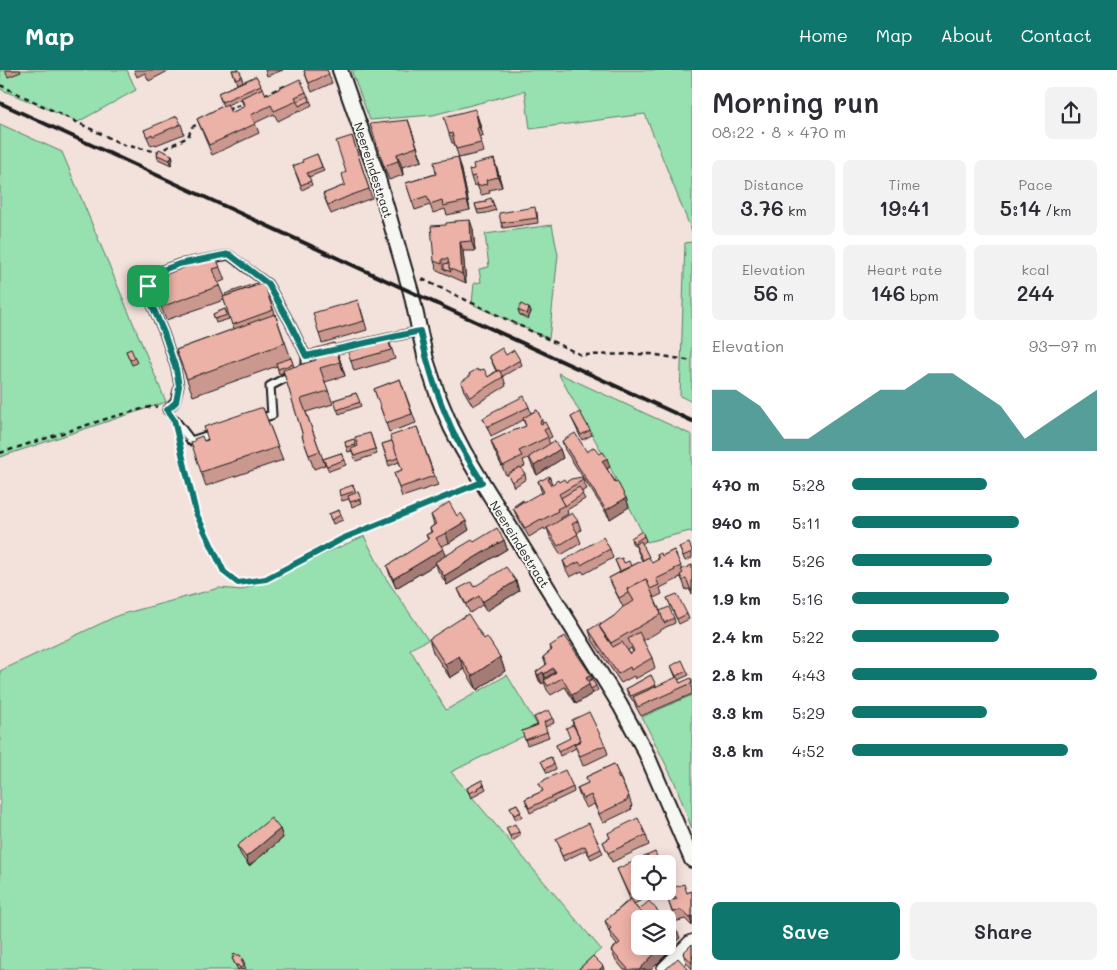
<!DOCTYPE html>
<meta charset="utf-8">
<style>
:root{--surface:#fff;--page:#f2f2f3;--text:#2b2b33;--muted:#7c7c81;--accent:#0f766e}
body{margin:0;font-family:Mali,sans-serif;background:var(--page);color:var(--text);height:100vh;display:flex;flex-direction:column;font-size:19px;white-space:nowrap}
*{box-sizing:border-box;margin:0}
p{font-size:16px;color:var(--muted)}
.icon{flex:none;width:28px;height:28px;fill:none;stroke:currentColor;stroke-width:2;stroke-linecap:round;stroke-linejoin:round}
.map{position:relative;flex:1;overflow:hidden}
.details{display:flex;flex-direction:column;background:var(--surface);width:425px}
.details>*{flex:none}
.fabs{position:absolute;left:631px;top:785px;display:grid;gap:10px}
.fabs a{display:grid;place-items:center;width:45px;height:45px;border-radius:8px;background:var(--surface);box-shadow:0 2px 12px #0003;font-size:25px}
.pin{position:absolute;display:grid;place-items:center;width:42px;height:42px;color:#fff;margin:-21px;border-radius:10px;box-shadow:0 2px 8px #0006}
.round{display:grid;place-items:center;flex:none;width:52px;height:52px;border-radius:8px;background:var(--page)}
.headline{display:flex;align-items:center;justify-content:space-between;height:85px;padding:0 20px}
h1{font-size:28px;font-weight:600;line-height:38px}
.metrics{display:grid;grid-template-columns:repeat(3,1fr);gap:8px;height:85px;padding:5px 20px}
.metrics div{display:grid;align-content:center;border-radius:8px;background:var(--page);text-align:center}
.metrics b{font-size:21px;font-weight:600}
.metrics small{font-size:14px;font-weight:400}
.metrics p{font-size:14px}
.chart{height:140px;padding:10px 20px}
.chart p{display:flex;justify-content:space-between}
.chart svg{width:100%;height:90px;margin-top:5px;fill:var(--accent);opacity:.7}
.cta{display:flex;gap:10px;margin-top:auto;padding:10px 20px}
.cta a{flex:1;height:58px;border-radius:8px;background:var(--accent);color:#fff;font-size:20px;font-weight:600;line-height:58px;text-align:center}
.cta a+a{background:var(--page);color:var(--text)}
ul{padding:0 20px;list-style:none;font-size:16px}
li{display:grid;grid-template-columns:80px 60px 1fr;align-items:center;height:38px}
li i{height:12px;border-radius:6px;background:var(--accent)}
header{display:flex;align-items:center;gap:30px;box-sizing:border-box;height:70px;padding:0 25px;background:var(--accent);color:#fff}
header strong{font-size:24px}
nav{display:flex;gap:28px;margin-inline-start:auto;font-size:18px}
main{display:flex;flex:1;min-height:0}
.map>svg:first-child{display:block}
.green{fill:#97e0af;stroke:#5a7e66}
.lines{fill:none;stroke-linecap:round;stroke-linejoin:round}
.service-casing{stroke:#1c1c1c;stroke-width:11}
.minor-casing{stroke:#1c1c1c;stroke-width:18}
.tertiary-casing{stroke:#1c1c1c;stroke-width:21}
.path{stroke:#1c1c1c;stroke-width:2.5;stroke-dasharray:5 4;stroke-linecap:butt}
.service{stroke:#f6f6f2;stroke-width:7}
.minor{stroke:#f6f6f2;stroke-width:14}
.tertiary{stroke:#f6f6f2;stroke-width:18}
.rail{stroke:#1c1c1c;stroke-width:4}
.wall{fill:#cb9890;stroke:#1c1c1c;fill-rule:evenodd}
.shaded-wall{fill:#a57c75;stroke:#1c1c1c}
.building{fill:#ecb1a7;stroke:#1c1c1c}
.route-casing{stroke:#fff;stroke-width:10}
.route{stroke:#0f766e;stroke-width:6}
.labels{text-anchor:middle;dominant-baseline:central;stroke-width:4;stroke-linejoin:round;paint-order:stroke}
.street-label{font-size:12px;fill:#1c1c1c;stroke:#f6f6f2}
</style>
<header>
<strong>Map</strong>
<nav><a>Home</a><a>Map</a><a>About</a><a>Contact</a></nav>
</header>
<main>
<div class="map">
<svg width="692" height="900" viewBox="0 0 692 900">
<rect width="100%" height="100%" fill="#f3e1dc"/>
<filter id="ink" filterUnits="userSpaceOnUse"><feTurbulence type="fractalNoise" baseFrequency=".02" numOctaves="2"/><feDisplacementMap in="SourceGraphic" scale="10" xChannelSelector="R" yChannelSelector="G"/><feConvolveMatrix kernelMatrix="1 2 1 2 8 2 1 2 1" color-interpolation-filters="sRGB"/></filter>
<g filter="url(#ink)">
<!-- green -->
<g class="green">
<path d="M0,0H127L136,20L78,52L0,19Z"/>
<path d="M351,0H692V162L645,44L530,59L525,21L433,45L370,50Z"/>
<path d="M0,54L62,82L166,332L0,387Z"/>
<path d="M552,155L558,185L549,269L472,234L474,213L481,212L479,199L489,197L485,164Z"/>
<path d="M692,172V332L680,326L685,173Z"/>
<path d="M558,303L692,365V463L690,461L647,472L621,420L610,397Z"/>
<path d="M364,466L385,507L428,570L410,579L446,640L507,605L540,660L524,666L451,702L469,723L471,728L472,727L601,879L577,900H0V601L119,545L219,518L242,520Z"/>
<path d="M692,625V759L675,713L642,647Z"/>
</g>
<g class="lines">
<!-- service casing -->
<g class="service-casing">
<g id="service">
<path d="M302,299L306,298V286L420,261"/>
<path d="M167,340L175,332L179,316L176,299L164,263L151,233L148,216L152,204L179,194L229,185L268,214L290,253L306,286"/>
<path d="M258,349L272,345L270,316L293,304"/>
<path d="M175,350L191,371L215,363"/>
</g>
</g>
<!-- minor casing -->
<g class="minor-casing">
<path id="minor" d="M340,0L376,102L411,222L426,290L438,326L451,357L463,380L482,412L620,635L646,683L692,790"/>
</g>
<!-- tertiary casing -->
<g class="tertiary-casing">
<path id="tertiary" d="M666,900L692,874"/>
</g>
<!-- path -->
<g class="path">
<path d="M0,15L124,75L158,82L188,67L192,57L200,53"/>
<path d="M264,25L287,15"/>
<path d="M227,40L245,33"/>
<path d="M422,209L581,285L651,284L692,291"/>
<path d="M181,377L196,443L224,502L238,513L266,509L344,468L469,418"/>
<path d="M0,383L112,347L154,336L157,337"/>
</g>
<!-- service -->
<use href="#service" class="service"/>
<!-- minor -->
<use href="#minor" class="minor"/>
<!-- tertiary -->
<use href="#tertiary" class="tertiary"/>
<!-- rail -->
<path class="rail" d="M0,33L692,351"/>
</g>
<!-- wall -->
<g class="wall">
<path d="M5,0H20L21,2L8,7Z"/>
<path d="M134,0H170L149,11L145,3L137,7Z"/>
<path d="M232,0H239L243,11L237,14Z"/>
<path d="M265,0H283L267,6Z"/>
<path d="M327,0L332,13L312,22L304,1Z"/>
<path d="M256,6L262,18L266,25L306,22L312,35L301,41L300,40L278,51L274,44L255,53L259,63L212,85L197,49L223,36L218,23ZM241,29L244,37L231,43L227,35Z"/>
<path d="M478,48L483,66L480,67L484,82L459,88L454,73H452L449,64Z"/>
<path d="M408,50L422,91L402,97L403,105L389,110L384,96Z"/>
<path d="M181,54L184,64L156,75V74L151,76L144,60Z"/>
<path d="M352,66L372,128L353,135L331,144L323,124L345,115L346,102Z"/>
<path d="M317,84L324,101L309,107L312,115L302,120L293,96L303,92Z"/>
<path d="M157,85H172L173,89L171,95L158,89Z"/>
<path d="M461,96L470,140L447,145L445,139L433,143L430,135L415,140L406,113Z"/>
<path d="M497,98L502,117L489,120L490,123L481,125L477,115L474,116L471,107Z"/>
<path d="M491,128L496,140L487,143L478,144L475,134L486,132Z"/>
<path d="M537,142L538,153L503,158L501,153Z"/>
<path d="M473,159L475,181H463L466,213L437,200L434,191Z"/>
<path d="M215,186L225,210L218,213L224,227L264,213L294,297L339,287L345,306L325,312L333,334L306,342L325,395L314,399L302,366H303L284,302L279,304L277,296L193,326L176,280L234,259L224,230L166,250L151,210Z"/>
<path d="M529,238L531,242L528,249L520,245L518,240Z"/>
<path d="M225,239L229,249L216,253L213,244Z"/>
<path d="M361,239L367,260L322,273L319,264Z"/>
<path d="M387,264L395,289L354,301L351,291L366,277Z"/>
<path d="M126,281L135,288L137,293L132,295Z"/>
<path d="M506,285L520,290L522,295L503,306L506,316L473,336L464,321L461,312L470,307L469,304L478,301L488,307L496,301L489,286Z"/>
<path d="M400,309L416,353L389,362L374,319Z"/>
<path d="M356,323L361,336L339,344L334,330Z"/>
<path d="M529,337L531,343L537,340L543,353L548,358L552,367L548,369L550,374L560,379L563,388L537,405L532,396L529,388L523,390L525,396L521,398L525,404L526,409L514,417L508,404L506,405L494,380L491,371L526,356L523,350L491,366L483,348Z"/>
<path d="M263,338L283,390L206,416L201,402L204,371Z"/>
<path d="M571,347L590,360L592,365L582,370Z"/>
<path d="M417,357L438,415L402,427L394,403L402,400L399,392L389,396L382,374L392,371Z"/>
<path d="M370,363L377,384L356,391L352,381L348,382L345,372L354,369L356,377L358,376Z"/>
<path d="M562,371L587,382L610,397L607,399L626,428L629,437L610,449L565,380Z"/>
<path d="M341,383L346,395L329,401L323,389Z"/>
<path d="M550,408L552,414L583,410L587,419L581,422L585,429L567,440L568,444L561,448V450L578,451L581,460L577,463L581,473L561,485L550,467L547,458L545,460L544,458L529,467L517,447L513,438L542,423L538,411Z"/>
<path d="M353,415L356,423L358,422L362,433L352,437L349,429L342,431L340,426Z"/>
<path d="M339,440L343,450L333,454L329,444Z"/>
<path d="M431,445L457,446L469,460L449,473L441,476L445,486L474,472L504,470L507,479L447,515L438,501L436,494L396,518L390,505L387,496L428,470L426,465L431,462L430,458L434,455Z"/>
<path d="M644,466L646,471L642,474L652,493L658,490L657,485L662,486L674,480L682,500L692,495V524L689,519L686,520L681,507L678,508V509L660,518L662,524L654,528L660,541L674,548L675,553L666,557L643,571L652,588L655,598L635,609L634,606L621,613L592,570L589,560L601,555L614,546L623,537L613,517L609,508L620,502L615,490L631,496L642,491L636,477L632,473L631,468ZM631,578L633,582L630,584L628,580Z"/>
<path d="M679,477L692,480V488L685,491Z"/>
<path d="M610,479L613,488L584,504L582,501L570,507L566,500L563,491Z"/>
<path d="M516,511L519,521L486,541L482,535L470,543L462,528L458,519Z"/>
<path d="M667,528L687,544L689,549L679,554Z"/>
<path d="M429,569H484L500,587L505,601L477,620L464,599L450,608L433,582Z"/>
<path d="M550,576L592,609L598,620L576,634L565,617L551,625L547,620L544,612L542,614L539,611L536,602L546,595L543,587L551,581Z"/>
<path d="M671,596L687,601L689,605L678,610L680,613L692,610V624L641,646L636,637L634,631H633L628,624L626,619L651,605L656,617L676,608Z"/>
<path d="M534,647L553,648L554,653L545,657L549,667L527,675L522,661L538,655Z"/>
<path d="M572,650L605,675L608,684L583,696L576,678L560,686L556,675L570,669L573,655Z"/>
<path d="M551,687L556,699L547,703L541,691Z"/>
<path d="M614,694L629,727L632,736L631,737L632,739L603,753L594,734L586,738L580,727L577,718L588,713L586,707Z"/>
<path d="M482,710L486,719L479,723V724L471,728L467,718Z"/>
<path d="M539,713L573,717L574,722L530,743L525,729L543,721Z"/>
<path d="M517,734L522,747L516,750L510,737Z"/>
<path d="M506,758L519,762L520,766L512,771Z"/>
<path d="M280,759L283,768L249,796L241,785L237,776Z"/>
<path d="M608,763L646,765L649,775L612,792L603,772L610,768Z"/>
<path d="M556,769L601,779L603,783L591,789L586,780L564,791L559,779L560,778Z"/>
<path d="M640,794V821H644L646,828L634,834L639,840L680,868L670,877L671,880L651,900H624L615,889L611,880L617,875L612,869L605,851L630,829L617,799Z"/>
<path d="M692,821V856L685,849L678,851H675L668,830Z"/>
<path d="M692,874V899L686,892L683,883Z"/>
<path d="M236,885L243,890L245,894L244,895L246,900L239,899L238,900L232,888Z"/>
</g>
<!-- shaded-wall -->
<g class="shaded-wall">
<path d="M475,39L478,48L483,66L479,57Z"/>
<path d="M408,50L413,64L422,91L417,77Z"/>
<path d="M397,84L402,97L403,105L398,91Z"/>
<path d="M172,85L173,89L171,95L170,90Z"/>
<path d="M458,87L461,96L470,140L467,131Z"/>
<path d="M494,89L497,98L502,117L498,107Z"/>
<path d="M470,150L473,159L475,181L471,171Z"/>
<path d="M460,172L463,181L466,213L462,204Z"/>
<path d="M529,238L531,242L528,249L527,244Z"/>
<path d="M334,273L339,287L345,306L340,292Z"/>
<path d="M560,379L563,388L537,405L534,396Z"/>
<path d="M607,388L610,397L605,400L602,391Z"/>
<path d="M626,428L629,437L610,449L606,440Z"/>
<path d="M466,451L469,460L449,473L446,463Z"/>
<path d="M504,470L507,479L447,515L444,506Z"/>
<path d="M443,479L446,488L396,518L393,509Z"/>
<path d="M516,511L519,521L486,541L482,532Z"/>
<path d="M459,586L464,599L450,608L445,594Z"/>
<path d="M500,587L505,601L477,620L472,606Z"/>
<path d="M553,598L556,607L547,613L544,604Z"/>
<path d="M543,602L546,611L542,614L538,605Z"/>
<path d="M591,605L594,614L590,616L593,623L576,634L572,625L586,608Z"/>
<path d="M280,759L283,768L249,796L246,787Z"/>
<path d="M692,846V855L690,848Z"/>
<path d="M678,863L680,868L670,877L671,880L651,900H639L662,876H668V871Z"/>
<path d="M603,896L604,900H599Z"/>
</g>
<!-- building -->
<g class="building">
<path d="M232,0H239L242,6L236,9Z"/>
<path d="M305,0H327L329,4L309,13L304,1Z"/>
<path d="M256,6L261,15L222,32L218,23Z"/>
<path d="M300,9L306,22L295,27L297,31L274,41L271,35L251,45L255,54L209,75L197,49L227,34L231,43L245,36L241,28L263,18L266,25Z"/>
<path d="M308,26L310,31L299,36L297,32Z"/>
<path d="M475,39L479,57L477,58L481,73L456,79L452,63L449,64L444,47Z"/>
<path d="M177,46L181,54L153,66L152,64L147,67L144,60Z"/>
<path d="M408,50L417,77L397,84L398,91L384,96L370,54Z"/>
<path d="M352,66L369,119L349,126L328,135L323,124L345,115L342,104L346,102L336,71Z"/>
<path d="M159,79L172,85L170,90L157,85Z"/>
<path d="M317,84L322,97L307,103L311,111L301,115L293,96L303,92L302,90Z"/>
<path d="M458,87L467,131L443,136L442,130L430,134L427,126L412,131L406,113L436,104L434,92Z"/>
<path d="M494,89L498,107L486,110L487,114L478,116L475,106L471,107L469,100L474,99L473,94Z"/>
<path d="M491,128L494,136L485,139L477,140L475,134L486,132L485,130Z"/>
<path d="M535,137L537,148L501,153L499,143Z"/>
<path d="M470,150L471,171L460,172L462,204L449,198L448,189H442V194L434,191L431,156L446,155V153L455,152V151Z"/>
<path d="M215,186L220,197L213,199L219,216L161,237L151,210Z"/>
<path d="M449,193V198L451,202L444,199V194Z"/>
<path d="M260,212V214L226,226L225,224Z"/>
<path d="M264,213L273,240L232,255L223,227Z"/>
<path d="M358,230L364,251L319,264L313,243Z"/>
<path d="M521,234L529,238L527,244L518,240Z"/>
<path d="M225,239L227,245L215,249L213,244Z"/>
<path d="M275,244L285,273L187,309L176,280Z"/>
<path d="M387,264L391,280L351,291L348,282L366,277L364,271Z"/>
<path d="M334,273L340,292L320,298L328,321L301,329L320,381L309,385L302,366H303L283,300L316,290L313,279Z"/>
<path d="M502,278L506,285L514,280L520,290L500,302L499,300L497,301L489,286Z"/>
<path d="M131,279L135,288L130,290L126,281Z"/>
<path d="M291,288L293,294L278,299L276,293Z"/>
<path d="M477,299L478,301L484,299L488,307L499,300L503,307L470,327L461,312L470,306L469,304Z"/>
<path d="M400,309L412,344L386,353L374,319Z"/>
<path d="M356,323L360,332L337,340L334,330Z"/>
<path d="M524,326L529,337L487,357L483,348L492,343V342Z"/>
<path d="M260,338H263L278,377L201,402L191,372L195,371L194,369L202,366L204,371L208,370L204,357Z"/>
<path d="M537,340L542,350L540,351L541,354L545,352L548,358L544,360L548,367L519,381L522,386L503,396L491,371L510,362L526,356L523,348Z"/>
<path d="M580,342L590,360L581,365L571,347Z"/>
<path d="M417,357L434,406L399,418L394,403L402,400L390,366Z"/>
<path d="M370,363L375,379L354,386L351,379L358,376L355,367Z"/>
<path d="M575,363L587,382L594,377L600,384L603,382L607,388L602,391L615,412L617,411L626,428L606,440L562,371Z"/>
<path d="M354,369L356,375L346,377L345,372Z"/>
<path d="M392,371L398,388L388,391L382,374Z"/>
<path d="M554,371L560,379L534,396L529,387Z"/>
<path d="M341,383L344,390L327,396L323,389Z"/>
<path d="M520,397L525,404L512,412L507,404Z"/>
<path d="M549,406L550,408L548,409L551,415L558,410L559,412L564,409L566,412L571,409L582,407L583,410L559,424L565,435L557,439L558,441L542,450L541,449L525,458L513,438L524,431V432L540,423L541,424L544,422L538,411L541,409L542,410Z"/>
<path d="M353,415L355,421L340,426L339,420Z"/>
<path d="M579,417L583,424L565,436V435L561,428Z"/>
<path d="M358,422L361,429L350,432L348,426Z"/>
<path d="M523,430V431L515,437L514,436Z"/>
<path d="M449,432L457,446L461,443L466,451L446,463L436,468L443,479L393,509L387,496L429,469L426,465L432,462L430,458L436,454L431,445Z"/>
<path d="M339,440L341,445L331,450L329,444Z"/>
<path d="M572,443L578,451L572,454L578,464L558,476L547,458Z"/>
<path d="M497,458L504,470L444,506L435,492L472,470L474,472Z"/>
<path d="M642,461L644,466L634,473L631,468Z"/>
<path d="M603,467L610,479L581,495L579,492L567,498L563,491Z"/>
<path d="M641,471L649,487L643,490L635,474Z"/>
<path d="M689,473L692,480V482L683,486L679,477Z"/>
<path d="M674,480L681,496L674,499L675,500L656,509L659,515L650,519L646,509L627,519L628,523L619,528L609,508L649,487L652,493L659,489L657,485L661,483L662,486Z"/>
<path d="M622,488L624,493L629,491L631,496L620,501L615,490Z"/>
<path d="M692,495V521H691L687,510L685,509L683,511L680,505L683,503L681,500Z"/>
<path d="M506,497L516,511L482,532L479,526L466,534L458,519L471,512L474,517Z"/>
<path d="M646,509L661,544L611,573L599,556L614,546L623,537L634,531L627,519Z"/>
<path d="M677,524L687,544L677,549L667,528Z"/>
<path d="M669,537L674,548L664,553L660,541Z"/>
<path d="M468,544L484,569L487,567L500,587L472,606L459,586L445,594L429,569Z"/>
<path d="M600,553L601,555L599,556L601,560L613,577L622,572L630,584L634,581L628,569L639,562L652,588L631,600L630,597L618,604L589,560Z"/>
<path d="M565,566L591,605L586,608L590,614L572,625L562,608L548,616L544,610L556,602L553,598L544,604L543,602L538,605L536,602L547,594L543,587L552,580L550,576Z"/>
<path d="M682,590L687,601L676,606L671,596Z"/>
<path d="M555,602V603L545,610L544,609Z"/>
<path d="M651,605L656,615L631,626L626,619Z"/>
<path d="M677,607L680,613L691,608L692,613L638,637L633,627Z"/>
<path d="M592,609L596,616L591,619L588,612Z"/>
<path d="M549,640L553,648L544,652L547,662L525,670L522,661L538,655L534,647Z"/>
<path d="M589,642L605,675L580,686L574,674L581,671L572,650Z"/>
<path d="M573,655L581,670L558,682L556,675L570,668L566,658Z"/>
<path d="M551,687L554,694L545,699L541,691Z"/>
<path d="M614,694L619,705H617L619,709L620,708L629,727L627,728L628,730L599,744L591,725L583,729L577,718L588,713L586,707Z"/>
<path d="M565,700L573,717L529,738L525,729L543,721L539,713L544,711V710Z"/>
<path d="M482,710L484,715L477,718L478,719L469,723L467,718Z"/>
<path d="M517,734L521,742L514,745L510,737Z"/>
<path d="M271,748L280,759L246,787L237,776Z"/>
<path d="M638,748L646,765L608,783L603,772L610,768L608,763Z"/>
<path d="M589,753L601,779L589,785L585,776L562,786L559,779L561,778L556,769Z"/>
<path d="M515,754L519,762L510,766L506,758Z"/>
<path d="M655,782L660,794H640V820L629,825L617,799Z"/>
<path d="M684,814L687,823L692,821V846L690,848L681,840L674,842L672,841L668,830L672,828L673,830L677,829L676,827L672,828L669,819Z"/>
<path d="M631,829L636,837L647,849H640V876H662L639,900H629L611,880L620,873L609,860L611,858L605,851Z"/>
<path d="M649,831L665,849H647L639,840Z"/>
<path d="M668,851L678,863L668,872Z"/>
<path d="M692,874V893L683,883Z"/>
<path d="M236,884V885H240L243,890H241L244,896L240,898L238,895L236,896L232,888L234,887L233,885Z"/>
<path d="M593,886L603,896L599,900H580L579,899Z"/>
<path d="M678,888L689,900H665Z"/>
</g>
</g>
<g class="lines" filter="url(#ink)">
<!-- route casing -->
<g class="route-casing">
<path id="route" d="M229,184L268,214L290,253L306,286L420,261C427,294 437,326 451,357C460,377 471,394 482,412L344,468L266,509L238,513L224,502L196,443L174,350L167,340L176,332L179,316L176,299L164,263L151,233L148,216L152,204L179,194Z"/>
</g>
<!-- route -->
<use href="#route" class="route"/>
</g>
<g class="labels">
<!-- street labels -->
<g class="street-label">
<text transform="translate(374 100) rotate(72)">Neereindestraat</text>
<text transform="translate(520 474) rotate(58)">Neereindestraat</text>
</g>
</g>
</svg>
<div class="fabs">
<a><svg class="icon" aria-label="locate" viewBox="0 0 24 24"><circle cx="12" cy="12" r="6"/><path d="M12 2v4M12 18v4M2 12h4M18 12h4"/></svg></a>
<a><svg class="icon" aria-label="layers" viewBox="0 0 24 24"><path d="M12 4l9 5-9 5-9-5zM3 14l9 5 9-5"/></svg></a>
</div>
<div class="pin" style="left:148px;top:216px;background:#1e9e55"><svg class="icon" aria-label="arrive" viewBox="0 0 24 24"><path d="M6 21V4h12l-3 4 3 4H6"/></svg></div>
</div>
<section class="details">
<div class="headline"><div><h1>Morning run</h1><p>08:22 · 8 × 470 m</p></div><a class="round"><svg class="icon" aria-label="share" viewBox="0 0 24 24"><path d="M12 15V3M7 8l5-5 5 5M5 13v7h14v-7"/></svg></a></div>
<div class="metrics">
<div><p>Distance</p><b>3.76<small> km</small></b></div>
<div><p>Time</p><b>19:41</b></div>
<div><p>Pace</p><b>5:14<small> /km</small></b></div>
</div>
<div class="metrics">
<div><p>Elevation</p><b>56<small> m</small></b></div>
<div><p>Heart rate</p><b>146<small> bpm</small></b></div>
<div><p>kcal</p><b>244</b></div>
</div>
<div class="chart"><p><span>Elevation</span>93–97 m</p>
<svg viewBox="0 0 160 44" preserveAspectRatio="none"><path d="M0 44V14L10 14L20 22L30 38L40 38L50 30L60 22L70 14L80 14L90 6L100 6L110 14L120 22L130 38L140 30L150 22L160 14V44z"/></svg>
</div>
<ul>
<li><b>470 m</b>5:28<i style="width:55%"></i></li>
<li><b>940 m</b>5:11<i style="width:68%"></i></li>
<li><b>1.4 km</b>5:26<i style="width:57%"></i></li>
<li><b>1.9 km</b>5:16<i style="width:64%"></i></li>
<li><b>2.4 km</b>5:22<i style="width:60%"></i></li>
<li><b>2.8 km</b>4:43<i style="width:100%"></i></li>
<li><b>3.3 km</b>5:29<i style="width:55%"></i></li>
<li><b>3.8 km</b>4:52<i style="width:88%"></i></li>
</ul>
<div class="cta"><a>Save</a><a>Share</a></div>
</section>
</main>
